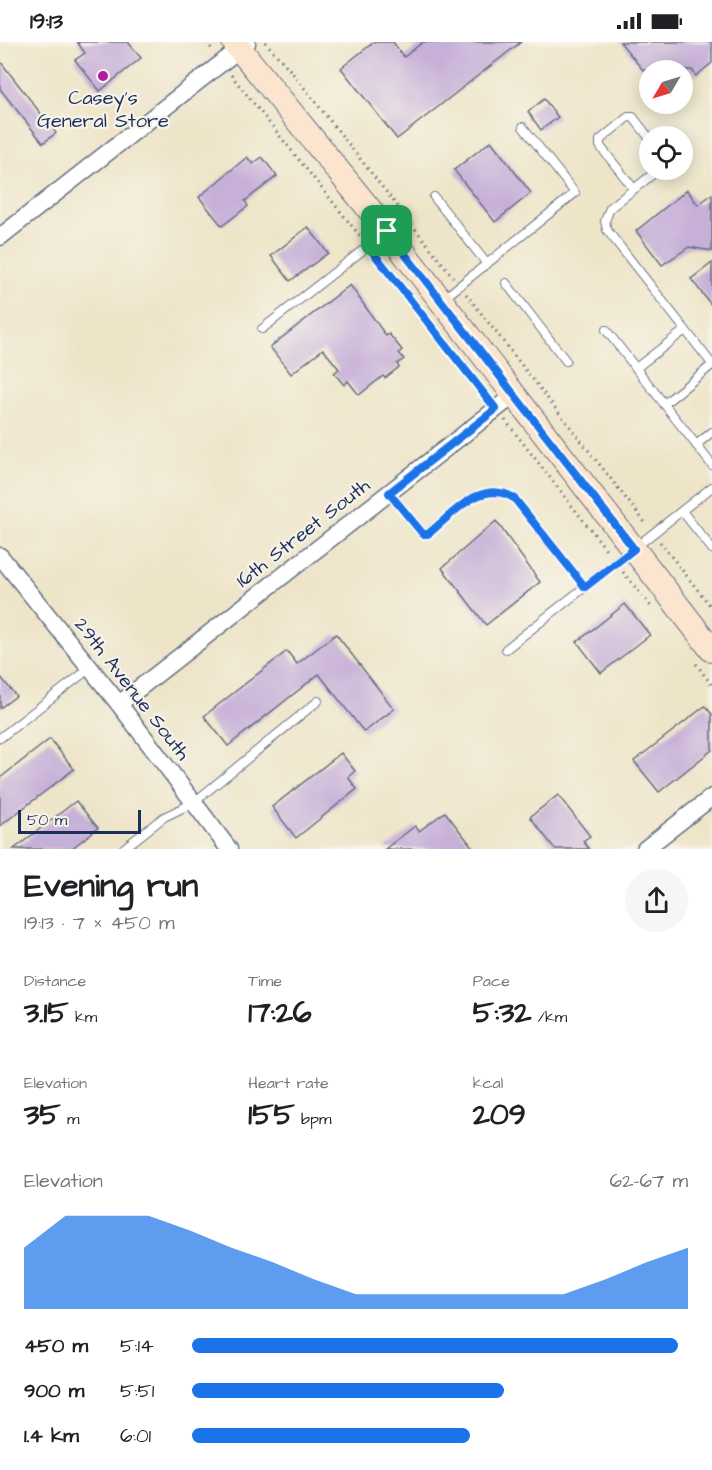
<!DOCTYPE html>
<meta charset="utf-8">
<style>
:root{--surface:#fff;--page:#f6f6f6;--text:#202124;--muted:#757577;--accent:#1a73e8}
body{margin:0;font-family:"Architects Daughter",sans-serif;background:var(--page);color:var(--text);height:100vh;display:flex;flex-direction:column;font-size:22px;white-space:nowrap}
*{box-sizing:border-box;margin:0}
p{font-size:20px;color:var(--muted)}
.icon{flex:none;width:33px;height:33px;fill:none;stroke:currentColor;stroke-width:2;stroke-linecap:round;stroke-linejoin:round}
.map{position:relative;height:807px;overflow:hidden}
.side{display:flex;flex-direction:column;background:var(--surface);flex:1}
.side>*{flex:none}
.needle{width:39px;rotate:232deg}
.tools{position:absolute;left:639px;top:18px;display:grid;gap:12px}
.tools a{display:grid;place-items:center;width:54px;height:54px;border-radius:50%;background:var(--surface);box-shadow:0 3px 15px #0003;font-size:30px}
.scale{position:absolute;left:18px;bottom:15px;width:123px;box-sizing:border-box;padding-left:6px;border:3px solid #1b2f5e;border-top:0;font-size:16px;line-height:21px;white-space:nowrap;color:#1b2f5e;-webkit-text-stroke:4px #f7f3e8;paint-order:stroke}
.pin{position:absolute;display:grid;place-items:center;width:51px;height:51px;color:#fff;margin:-26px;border-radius:12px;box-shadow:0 3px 9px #0006}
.round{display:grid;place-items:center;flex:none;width:63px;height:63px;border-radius:32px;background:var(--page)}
.overview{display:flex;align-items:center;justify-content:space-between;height:102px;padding:0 24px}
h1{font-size:33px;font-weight:700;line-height:45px}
.stats{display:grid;grid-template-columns:repeat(3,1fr);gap:9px;height:102px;padding:6px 24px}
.stats div{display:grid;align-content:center}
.stats b{font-size:30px;font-weight:700}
.stats small{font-size:16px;font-weight:400}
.stats p{font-size:16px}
.chart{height:168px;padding:12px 24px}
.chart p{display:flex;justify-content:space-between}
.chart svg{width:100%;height:108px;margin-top:6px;fill:var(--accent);opacity:.7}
ul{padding:0 24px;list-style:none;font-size:20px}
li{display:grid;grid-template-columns:96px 72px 1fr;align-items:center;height:45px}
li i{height:15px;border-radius:8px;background:var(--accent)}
.status{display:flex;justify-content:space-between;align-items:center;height:42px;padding:0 30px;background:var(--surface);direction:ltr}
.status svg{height:16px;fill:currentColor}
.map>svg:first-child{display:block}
.building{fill:#c7b0d8}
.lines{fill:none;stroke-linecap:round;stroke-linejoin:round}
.lane-casing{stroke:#656f83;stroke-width:10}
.street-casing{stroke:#656f83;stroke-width:19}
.secondary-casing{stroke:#656f83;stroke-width:26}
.path{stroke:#656f83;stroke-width:3;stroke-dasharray:1.5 4.5;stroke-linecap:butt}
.lane{stroke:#fff;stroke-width:8}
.street{stroke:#fff;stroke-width:16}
.secondary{stroke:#fce5cf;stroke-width:24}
.route-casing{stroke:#fff;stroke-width:12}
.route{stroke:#1a73e8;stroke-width:8}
.poi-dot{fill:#b5179e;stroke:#f7f3e8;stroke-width:2}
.labels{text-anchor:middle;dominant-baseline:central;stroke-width:4.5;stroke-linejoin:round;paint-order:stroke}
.poi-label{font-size:20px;fill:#1b2f5e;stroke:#f7f3e8}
.street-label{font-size:20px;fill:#1b2f5e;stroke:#f7f3e8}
</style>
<div class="status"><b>19:13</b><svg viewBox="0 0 49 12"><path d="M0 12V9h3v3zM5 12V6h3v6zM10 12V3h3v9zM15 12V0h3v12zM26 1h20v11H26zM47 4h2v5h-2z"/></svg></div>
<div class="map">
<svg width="712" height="807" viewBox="0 0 712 807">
<rect width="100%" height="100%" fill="#f7f3e8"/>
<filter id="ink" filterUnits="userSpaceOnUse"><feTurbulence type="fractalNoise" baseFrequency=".0167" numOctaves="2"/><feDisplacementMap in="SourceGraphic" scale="12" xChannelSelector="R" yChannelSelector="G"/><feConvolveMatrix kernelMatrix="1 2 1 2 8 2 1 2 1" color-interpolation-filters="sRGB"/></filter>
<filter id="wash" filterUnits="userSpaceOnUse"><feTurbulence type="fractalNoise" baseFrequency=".008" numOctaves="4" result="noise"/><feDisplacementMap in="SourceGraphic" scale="24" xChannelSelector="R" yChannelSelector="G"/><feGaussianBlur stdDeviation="1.35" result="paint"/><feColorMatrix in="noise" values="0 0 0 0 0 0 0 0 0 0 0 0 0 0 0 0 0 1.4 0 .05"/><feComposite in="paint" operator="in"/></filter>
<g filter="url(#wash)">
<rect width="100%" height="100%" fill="#eee5c9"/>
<g id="blocks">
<!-- building -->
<g class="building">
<path d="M77,0H128L141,16L100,49L75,18L85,11Z"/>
<path d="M374,0H393L404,15L423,0H521L397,97L341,26Z"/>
<path d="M620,0H712V21L696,34L692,28H643Z"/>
<path d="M0,19L56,91L43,101L0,47Z"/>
<path d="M544,57L558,75L541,88L528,70Z"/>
<path d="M491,99L531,151L495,180L454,128Z"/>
<path d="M247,115L253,122L262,115L277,134L245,159L248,164L222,184L199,155Z"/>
<path d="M687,148L698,163L712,152V209L689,205L662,223L636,189Z"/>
<path d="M308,185L328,211L290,239L271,214Z"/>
<path d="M712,221V264L691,237Z"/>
<path d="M350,243L386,294L389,292L402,308L399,311L404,317L397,322L399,325L385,336L383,334L359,353L348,339L344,343L334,331L339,327L323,307L291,332L270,305Z"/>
<path d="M496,479L540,540L486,583L442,526Z"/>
<path d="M625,562L650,593L601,631L577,600Z"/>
<path d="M336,592L394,667L364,690L319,632L228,704L204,674L287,609L297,622Z"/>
<path d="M0,634L16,654L0,666Z"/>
<path d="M705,664L712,672V708L659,750L634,719Z"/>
<path d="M50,697L74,727L0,784V736Z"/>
<path d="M341,711L355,729L348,735L357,747L296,796L272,765Z"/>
<path d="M558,753L590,794L583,799L589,807H555L530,775Z"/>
<path d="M76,759L98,786L71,807H14Z"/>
<path d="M445,770L474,807H385L415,784L419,789Z"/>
</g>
</g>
</g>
<g filter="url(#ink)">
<use href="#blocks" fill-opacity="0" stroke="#656f83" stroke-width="1.5"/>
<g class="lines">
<!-- lane casing -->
<g class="lane-casing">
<g id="lane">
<path d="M658,128L610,166L605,179L607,188L712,322"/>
<path d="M634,147L600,104V98L628,75H633L650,97"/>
<path d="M434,155L487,222"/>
<path d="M506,241L566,319"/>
<path d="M443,257L575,151L523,85"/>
<path d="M262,287L386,190"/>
<path d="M606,288L712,423"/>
<path d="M636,326L685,288"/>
<path d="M664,362L712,323"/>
<path d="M696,403L712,390"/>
<path d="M389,451L423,492H427C453,472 481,436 514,456L585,545"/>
<path d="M682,469L712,507"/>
<path d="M506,607L712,445"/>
<path d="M0,696L90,626"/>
<path d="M123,807L164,775L193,761L318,659"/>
</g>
</g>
<!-- street casing -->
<g class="street-casing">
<g id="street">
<path d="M0,195L247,1"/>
<path d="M0,514L119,662L229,807"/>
<path d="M119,662L514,353"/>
<path d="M645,807L712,755"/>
</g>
</g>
<!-- secondary casing -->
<g class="secondary-casing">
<path id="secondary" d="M234,0L387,189L712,608"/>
</g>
<!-- path -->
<g class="path">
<path d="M207,0L213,9"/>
<path d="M265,0L291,29L453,235"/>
<path d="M231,33L360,194"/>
<path d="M375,213L487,354"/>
<path d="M466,252L647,483"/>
<path d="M505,378L608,510"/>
<path d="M660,500L712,566"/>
<path d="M623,530L653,567"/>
<path d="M696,622L712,643"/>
</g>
<!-- lane -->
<use href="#lane" class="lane"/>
<!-- street -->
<use href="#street" class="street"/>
<!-- secondary -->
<use href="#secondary" class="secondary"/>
</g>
</g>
<g class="lines" filter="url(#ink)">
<!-- route casing -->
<g class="route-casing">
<path id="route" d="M387,189L634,507L585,545L514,456C481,436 453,472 428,492H423L389,451L496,367L368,204Z"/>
</g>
<!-- route -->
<use href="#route" class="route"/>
</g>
<!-- markers -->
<circle class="poi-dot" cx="103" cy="34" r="6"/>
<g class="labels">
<!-- poi labels -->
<g class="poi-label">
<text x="103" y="56">Casey's<tspan x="103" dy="23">General Store</tspan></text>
</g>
<!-- street labels -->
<g class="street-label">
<text transform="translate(303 491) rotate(-38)">16th Street South</text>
<text transform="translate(132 647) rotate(52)">29th Avenue South</text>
</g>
</g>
</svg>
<div class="tools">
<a><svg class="needle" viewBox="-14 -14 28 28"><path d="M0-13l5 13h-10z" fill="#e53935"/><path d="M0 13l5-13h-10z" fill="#757577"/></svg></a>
<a><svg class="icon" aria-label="locate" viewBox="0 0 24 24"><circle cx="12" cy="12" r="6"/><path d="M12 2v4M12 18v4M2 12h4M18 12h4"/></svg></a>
</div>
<div class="scale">50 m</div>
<div class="pin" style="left:387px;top:189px;background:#1e9e55"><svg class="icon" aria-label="arrive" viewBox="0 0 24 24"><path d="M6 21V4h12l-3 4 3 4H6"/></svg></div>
</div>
<section class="side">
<div class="overview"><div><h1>Evening run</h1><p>19:13 · 7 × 450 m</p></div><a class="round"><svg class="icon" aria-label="share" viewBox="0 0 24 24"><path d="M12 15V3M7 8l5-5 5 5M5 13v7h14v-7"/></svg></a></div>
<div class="stats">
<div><p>Distance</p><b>3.15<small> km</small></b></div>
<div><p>Time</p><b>17:26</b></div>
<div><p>Pace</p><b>5:32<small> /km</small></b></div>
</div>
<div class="stats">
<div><p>Elevation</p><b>35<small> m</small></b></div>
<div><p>Heart rate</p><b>155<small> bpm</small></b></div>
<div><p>kcal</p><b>209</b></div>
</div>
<div class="chart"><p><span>Elevation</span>62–67 m</p>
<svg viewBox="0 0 160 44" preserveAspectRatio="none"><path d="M0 44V19L10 6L20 6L30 6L40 12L50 19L60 25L70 32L80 38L90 38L100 38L110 38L120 38L130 38L140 32L150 25L160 19V44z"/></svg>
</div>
<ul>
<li><b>450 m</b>5:14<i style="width:98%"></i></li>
<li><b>900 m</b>5:51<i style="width:63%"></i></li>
<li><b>1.4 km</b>6:01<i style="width:56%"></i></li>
</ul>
</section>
